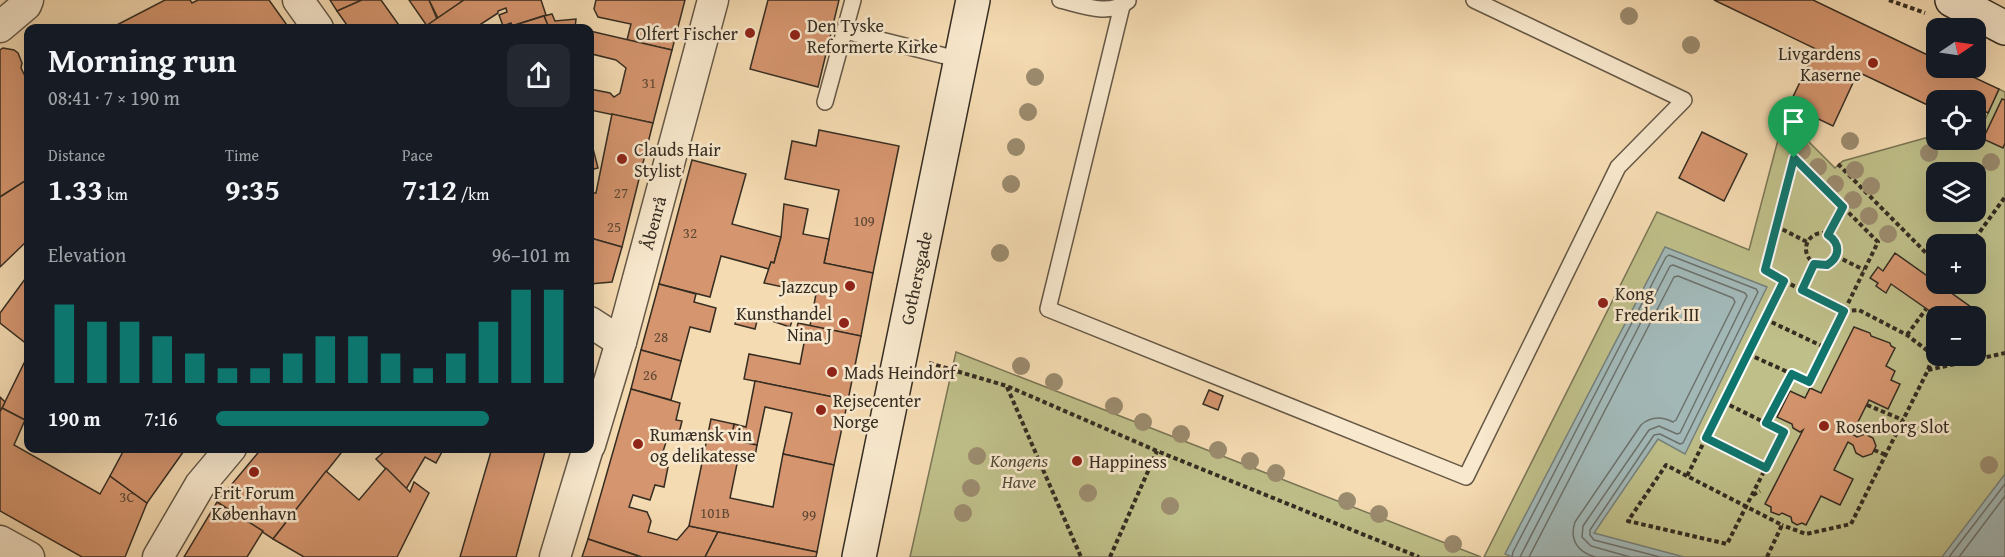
<!DOCTYPE html>
<meta charset="utf-8">
<style>
:root{--surface:#171b24;--page:#242831;--text:#f1f3f6;--muted:#9ea1a6;--accent:#0f766e}
body{margin:0;font-family:"Gentium Book Plus",serif;background:var(--page);color:var(--text);height:100vh;display:flex;flex-direction:column;font-size:22px;white-space:nowrap}
*{box-sizing:border-box;margin:0}
p{font-size:20px;color:var(--muted)}
.icon{flex:none;width:33px;height:33px;fill:none;stroke:currentColor;stroke-width:2;stroke-linecap:round;stroke-linejoin:round}
.map{position:relative;flex:1;overflow:hidden}
.drawer{position:absolute;left:24px;top:24px;width:570px;height:429px;display:flex;flex-direction:column;background:var(--surface);border-radius:12px;box-shadow:0 6px 24px #0002}
.drawer>*{flex:none}
.needle{width:39px;rotate:77deg}
.tools{position:absolute;left:1926px;top:18px;display:grid;gap:12px}
.tools a{display:grid;place-items:center;width:60px;height:60px;border-radius:12px;background:var(--surface);box-shadow:0 6px 24px #0002;font-size:30px}
.pin{position:absolute;display:grid;place-items:center;width:51px;height:51px;color:#fff;margin:-62px -26px;border-radius:50% 50% 50% 0;rotate:-45deg;box-shadow:0 0 6px #0007}
.pin .icon{rotate:45deg}
.round{display:grid;place-items:center;flex:none;width:63px;height:63px;border-radius:12px;background:var(--page)}
.headline{display:flex;align-items:center;justify-content:space-between;height:102px;padding:0 24px}
h1{font-size:33px;font-weight:700;line-height:45px}
.metrics{display:grid;grid-template-columns:repeat(3,1fr);gap:9px;height:102px;padding:6px 24px}
.metrics div{display:grid;align-content:center}
.metrics b{font-size:30px;font-weight:700}
.metrics small{font-size:16px;font-weight:400}
.metrics p{font-size:16px}
.chart{height:168px;padding:12px 24px}
.chart p{display:flex;justify-content:space-between}
.chart svg{width:100%;height:108px;margin-top:6px;stroke:var(--accent);stroke-width:6}
ul{padding:0 24px;list-style:none;font-size:20px}
li{display:grid;grid-template-columns:96px 72px 1fr;align-items:center;height:45px}
li i{height:15px;border-radius:8px;background:var(--accent)}
.map>svg:first-child{display:block}
.green{fill:#bfbf89;stroke:#7a7656;stroke-width:1.5;fill-rule:evenodd}
.water{fill:#a2b8b7;stroke:#76807b;stroke-width:1.5}
.lines{fill:none;stroke-linecap:round;stroke-linejoin:round}
.shore{stroke:#6c726c;stroke-width:1.5}
.building{fill:#d5956e;stroke:#352d22;stroke-width:1.5}
.lane-casing{stroke:#655846;stroke-width:18}
.street-casing{stroke:#655846;stroke-width:33}
.secondary-casing{stroke:#352d22;stroke-width:36}
.path{stroke:#352d22;stroke-width:4;stroke-dasharray:4.5 3;stroke-linecap:butt}
.lane{stroke:#f8e8cd;stroke-width:15}
.street{stroke:#f8e8cd;stroke-width:30}
.secondary{stroke:#f8e8cd;stroke-width:33}
.tree{fill:#9b8b6e}
.route-casing{stroke:#fff;stroke-width:12}
.route{stroke:#0f766e;stroke-width:8}
.poi-dot{fill:#8f2418;stroke:#f8e8cd;stroke-width:2}
.labels{text-anchor:middle;dominant-baseline:central;stroke-width:5;stroke-linejoin:round;paint-order:stroke}
.number-label{font-size:15px;fill:#5d4735}
.poi-label{font-size:18px;fill:#352d22;stroke:#f8e8cd;text-anchor:start}
.street-label{font-size:18px;fill:#352d22;stroke:#f8e8cd}
.park-label{font-size:18px;font-style:italic;fill:#514a37;stroke:#f8e8cd}
</style>
<div class="map">
<svg width="2005" height="557" viewBox="0 0 2005 557">
<rect width="100%" height="100%" fill="#f5dbb2"/>
<filter id="stains"><feTurbulence type="fractalNoise" baseFrequency=".00333" numOctaves="4"/><feColorMatrix values="0 0 0 0 .2 0 0 0 0 .09 0 0 0 0 .02 0 0 0 .5 -.17"/></filter>
<radialGradient id="worn" r=".72"><stop offset=".6" stop-color="#630" stop-opacity="0"/><stop offset="1" stop-color="#630" stop-opacity=".3"/></radialGradient>
<!-- green -->
<g class="green">
<path d="M1999,89L2005,92V557H1484L1657,212L1749,250L1784,117L1835,168L1843,161L1936,135V140H1976V124L1984,122ZM1936,172H1976V212H1936ZM1936,244H1976V284H1936ZM1936,316H1976V356H1936Z"/>
<path d="M956,352L1481,557H910Z"/>
</g>
<!-- water -->
<g class="water">
<path d="M1665,247L1767,287L1685,454L1658,439L1594,533L1684,557H1512L1505,554Z"/>
<path d="M2005,474V557H1942Z"/>
</g>
<g class="lines">
<!-- shore -->
<g class="shore">
<path d="M1512,557L1513,552L1666,257L1669,255L1756,289L1758,292L1683,443L1680,444L1660,434L1654,435L1590,530V535L1594,540L1660,557"/>
<path d="M1520,557L1670,266L1673,265L1745,293L1747,296L1680,433L1677,434L1659,426L1649,430L1583,526L1582,537L1591,546L1630,557"/>
<path d="M1529,557L1674,277L1678,276L1733,298L1735,302L1676,420L1673,422C1661,416 1651,416 1641,425L1575,522C1569,540 1578,552 1595,557"/>
<path d="M1949,557L2005,484"/>
<path d="M1959,557L2005,496"/>
</g>
</g>
<!-- building -->
<g class="building">
<path d="M165,0H190L192,3L198,0H269L289,28H111Z"/>
<path d="M330,0H362L337,11Z"/>
<path d="M362,0H381L401,28H349L337,11Z"/>
<path d="M409,0H429L437,19L427,26Z"/>
<path d="M429,0H464L438,18Z"/>
<path d="M464,0H541L546,15L512,26L511,23L503,26L499,15L507,12L506,8L498,11V13L475,28H423Z"/>
<path d="M596,0H685L672,50L627,40L631,24L598,17L594,9Z"/>
<path d="M768,0H839L818,87L750,69Z"/>
<path d="M1714,0H1813L1936,59V68H1954L1999,89L1988,113L1976,107V100H1962L1955,97L1953,100H1936V109L1858,72L1833,126L1789,105L1816,49Z"/>
<path d="M552,14L555,21L576,19L575,28H578H549L544,16Z"/>
<path d="M544,16L549,28H513L512,26Z"/>
<path d="M590,31L672,50L653,123L590,110V89L610,93L614,97L620,93L626,68L616,60L592,54L591,51L590,53Z"/>
<path d="M3,48L14,50L18,53L22,63L21,68L28,82V181V179L0,197V50Z"/>
<path d="M2002,99L2005,100V143L2003,148L1983,139Z"/>
<path d="M612,114L653,123L622,247L594,239L590,240V193H596Z"/>
<path d="M819,130L899,146L873,273L824,263L839,190L785,179L792,141L816,146Z"/>
<path d="M1702,132L1747,154L1724,201L1679,178Z"/>
<path d="M590,137L598,168L590,170Z"/>
<path d="M692,160L746,174L732,224L781,237L774,263L771,262L769,269L721,256L710,297L659,284Z"/>
<path d="M28,179V240L0,267V197Z"/>
<path d="M784,204L808,209L803,234L829,239L824,263L873,273L861,336L810,326L816,294L764,283L771,262L774,263L781,237Z"/>
<path d="M594,239L622,247L612,282L590,284V240Z"/>
<path d="M1895,253L1985,317L1976,330V316H1937L1891,284L1886,293L1876,286L1878,283L1870,278L1878,267L1883,271Z"/>
<path d="M28,275V345L0,323V313Z"/>
<path d="M659,284L696,294L694,302L716,308L710,332L690,327L681,361L641,350Z"/>
<path d="M772,311L793,318L790,327L769,320Z"/>
<path d="M739,312L758,317L755,329L735,324Z"/>
<path d="M798,323L861,336L848,400L744,379L749,354L800,364L805,338L795,336Z"/>
<path d="M1854,327L1870,333L1871,336L1890,343L1891,346L1895,348L1886,366L1895,371L1891,380L1900,384L1888,409L1869,400L1852,434L1857,437L1865,434L1873,438L1876,446L1872,454L1863,457L1856,453L1853,445L1848,442L1834,470L1853,479L1840,505L1821,496L1806,525L1802,523L1797,525L1792,522L1791,517L1782,513L1779,515L1771,512V507L1765,504L1803,430L1800,432L1793,428L1792,424L1777,417L1790,391L1805,398L1810,388L1821,393Z"/>
<path d="M641,350L681,361L671,400L631,389Z"/>
<path d="M28,355V412L25,420L2,408Z"/>
<path d="M755,381L848,400L834,465L783,454L792,413L765,407L757,445L731,440L734,424L746,427Z"/>
<path d="M631,389L680,403L676,420L682,421L677,441L667,439L659,464L668,467L664,487L655,485L650,500L633,495L629,507L647,512L651,521L648,532L677,540L689,526L718,532L705,557H642L588,539Z"/>
<path d="M1209,390L1223,396L1218,410L1203,404Z"/>
<path d="M0,397L5,402L0,412Z"/>
<path d="M2,408L25,420L14,445L100,494L110,476L147,503L125,557H82L0,511V412Z"/>
<path d="M711,419L734,424L731,440L757,445L754,462L738,459L730,498L773,507L783,454L834,465L817,552L689,526Z"/>
<path d="M125,448H186L147,503L110,476Z"/>
<path d="M262,448H345L273,539L217,502Z"/>
<path d="M388,448H444L436,463L425,457L406,489L376,459Z"/>
<path d="M492,448H546L516,557H460Z"/>
<path d="M386,468L410,492L414,482L429,493L397,557H304L273,539L326,471L359,500Z"/>
<path d="M217,502L263,531L247,557H184Z"/>
<path d="M718,532L817,552L816,557H705Z"/>
<path d="M588,539L638,556V557H582Z"/>
</g>
<g class="lines">
<!-- lane casing -->
<g class="lane-casing">
<g id="lane">
<path d="M1060,0C1081,5 1110,17 1128,1"/>
<path d="M1122,6L1048,309L1466,477L1618,167L1684,100L1474,0"/>
<path d="M845,31L961,60"/>
<path d="M825,102L853,0"/>
</g>
</g>
<!-- street casing -->
<g class="street-casing">
<g id="street">
<path d="M298,0L318,28"/>
<path d="M0,27L26,5L28,0"/>
<path d="M590,322L621,342"/>
<path d="M590,445L621,342L713,0"/>
<path d="M0,541L29,557"/>
<path d="M158,557L200,485L231,448"/>
<path d="M555,557L588,448"/>
</g>
</g>
<!-- secondary casing -->
<g class="secondary-casing">
<g id="secondary">
<path d="M1952,0L2005,28"/>
<path d="M859,557L973,0"/>
</g>
</g>
<!-- path -->
<g class="path">
<path d="M1889,0L1925,13"/>
<path d="M1838,164L1936,263"/>
<path d="M1776,226L1807,242"/>
<circle cx="1822" cy="249" r="16"/>
<path d="M1828,235L1843,207"/>
<path d="M1971,244L2005,197"/>
<path d="M1836,256L1864,270"/>
<path d="M1941,286L1943,284"/>
<path d="M1801,290L1814,264"/>
<path d="M1765,319L1826,348"/>
<path d="M1907,335L1926,309"/>
<path d="M1748,354L1792,374"/>
<path d="M929,363L1007,386L1157,451L1419,557"/>
<path d="M1928,370L2005,353"/>
<path d="M1007,387L1081,557"/>
<path d="M1723,402L1766,423"/>
<path d="M1867,405L1903,420"/>
<path d="M1705,438L1766,468"/>
<path d="M1874,450L1886,455"/>
<path d="M1687,476L1666,465L1628,521L1727,544L1784,432L1766,423L1792,374L1809,383L1878,242L1794,158L1765,270L1784,281"/>
<path d="M1753,495L1760,491"/>
<path d="M1110,557L1157,451"/>
<path d="M1767,557L1782,525L1687,476L1784,281L1844,311L1859,310L1907,335L1933,355L1928,370L1851,524L1806,534L1782,525"/>
</g>
<!-- lane -->
<use href="#lane" class="lane"/>
<!-- street -->
<use href="#street" class="street"/>
<!-- secondary -->
<use href="#secondary" class="secondary"/>
</g>
<!-- trees -->
<g class="tree">
<circle cx="1629" cy="16" r="9"/>
<circle cx="1691" cy="45" r="9"/>
<circle cx="1035" cy="77" r="9"/>
<circle cx="1028" cy="112" r="9"/>
<circle cx="1850" cy="141" r="9"/>
<circle cx="1016" cy="147" r="9"/>
<circle cx="1802" cy="151" r="9"/>
<circle cx="1929" cy="153" r="9"/>
<circle cx="1991" cy="162" r="9"/>
<circle cx="1818" cy="167" r="9"/>
<circle cx="1855" cy="170" r="9"/>
<circle cx="1011" cy="184" r="9"/>
<circle cx="1835" cy="184" r="9"/>
<circle cx="1871" cy="186" r="9"/>
<circle cx="1853" cy="200" r="9"/>
<circle cx="1869" cy="216" r="9"/>
<circle cx="1888" cy="234" r="9"/>
<circle cx="1000" cy="253" r="9"/>
<circle cx="1021" cy="366" r="9"/>
<circle cx="1054" cy="382" r="9"/>
<circle cx="1114" cy="406" r="9"/>
<circle cx="1143" cy="422" r="9"/>
<circle cx="1181" cy="434" r="9"/>
<circle cx="1218" cy="450" r="9"/>
<circle cx="977" cy="456" r="9"/>
<circle cx="1250" cy="461" r="9"/>
<circle cx="1989" cy="465" r="9"/>
<circle cx="1276" cy="473" r="9"/>
<circle cx="971" cy="488" r="9"/>
<circle cx="1088" cy="493" r="9"/>
<circle cx="1347" cy="501" r="9"/>
<circle cx="1170" cy="506" r="9"/>
<circle cx="963" cy="513" r="9"/>
<circle cx="1379" cy="514" r="9"/>
<circle cx="1453" cy="544" r="9"/>
</g>
<g class="lines">
<!-- route casing -->
<g class="route-casing">
<path id="route" d="M1794,158L1843,207L1828,235C1841,244 1840,257 1827,265L1814,264L1802,290L1844,311L1809,382L1792,374L1766,423L1784,432L1766,468L1706,438L1784,281L1765,270Z"/>
</g>
<!-- route -->
<use href="#route" class="route"/>
</g>
<!-- markers -->
<g class="poi-dot">
<circle cx="750" cy="33" r="6"/>
<circle cx="795" cy="35" r="6"/>
<circle cx="1873" cy="63" r="6"/>
<circle cx="622" cy="159" r="6"/>
<circle cx="850" cy="286" r="6"/>
<circle cx="1603" cy="303" r="6"/>
<circle cx="844" cy="323" r="6"/>
<circle cx="832" cy="372" r="6"/>
<circle cx="821" cy="410" r="6"/>
<circle cx="1824" cy="426" r="6"/>
<circle cx="638" cy="444" r="6"/>
<circle cx="1077" cy="461" r="6"/>
<circle cx="254" cy="472" r="6"/>
</g>
<g class="labels">
<!-- number labels -->
<g class="number-label">
<text x="649" y="82">31</text>
<text x="621" y="192">27</text>
<text x="864" y="220">109</text>
<text x="614" y="226">25</text>
<text x="690" y="232">32</text>
<text x="661" y="336">28</text>
<text x="650" y="374">26</text>
<text x="127" y="496">3C</text>
<text x="715" y="512">101B</text>
<text x="809" y="514">99</text>
</g>
<!-- poi labels -->
<g class="poi-label">
<text x="807" y="25">Den Tyske<tspan x="807" dy="21">Reformerte Kirke</tspan></text>
<text x="738" y="33" text-anchor="end">Olfert Fischer</text>
<text x="1861" y="53" text-anchor="end">Livgardens<tspan x="1861" dy="21">Kaserne</tspan></text>
<text x="634" y="149">Clauds Hair<tspan x="634" dy="21">Stylist</tspan></text>
<text x="838" y="286" text-anchor="end">Jazzcup</text>
<text x="1615" y="293">Kong<tspan x="1615" dy="21">Frederik III</tspan></text>
<text x="832" y="313" text-anchor="end">Kunsthandel<tspan x="832" dy="21">Nina J</tspan></text>
<text x="844" y="372">Mads Heindorf</text>
<text x="833" y="400">Rejsecenter<tspan x="833" dy="21">Norge</tspan></text>
<text x="1836" y="426">Rosenborg Slot</text>
<text x="650" y="434">Rumænsk vin<tspan x="650" dy="21">og delikatesse</tspan></text>
<text x="1089" y="461">Happiness</text>
<text x="254" y="492" text-anchor="middle">Frit Forum<tspan x="254" dy="21">København</tspan></text>
</g>
<!-- street labels -->
<g class="street-label">
<text transform="translate(653 223) rotate(-75)">Åbenrå</text>
<text transform="translate(916 278) rotate(-78)">Gothersgade</text>
</g>
<!-- park labels -->
<g class="park-label">
<text x="1019" y="460">Kongens<tspan x="1019" dy="21">Have</tspan></text>
</g>
</g>
<rect width="100%" height="100%" filter="url(#stains)"/>
<rect width="100%" height="100%" fill="url(#worn)"/>
</svg>
<div class="tools">
<a><svg class="needle" viewBox="-14 -14 28 28"><path d="M0-13l5 13h-10z" fill="#e53935"/><path d="M0 13l5-13h-10z" fill="#9ea1a6"/></svg></a>
<a><svg class="icon" aria-label="locate" viewBox="0 0 24 24"><circle cx="12" cy="12" r="6"/><path d="M12 2v4M12 18v4M2 12h4M18 12h4"/></svg></a>
<a><svg class="icon" aria-label="layers" viewBox="0 0 24 24"><path d="M12 4l9 5-9 5-9-5zM3 14l9 5 9-5"/></svg></a>
<a>+</a>
<a>−</a>
</div>
<div class="pin" style="left:1794px;top:158px;background:#1e9e55"><svg class="icon" aria-label="arrive" viewBox="0 0 24 24"><path d="M6 21V4h12l-3 4 3 4H6"/></svg></div>
<section class="drawer">
<div class="headline"><div><h1>Morning run</h1><p>08:41 · 7 × 190 m</p></div><a class="round"><svg class="icon" aria-label="share" viewBox="0 0 24 24"><path d="M12 15V3M7 8l5-5 5 5M5 13v7h14v-7"/></svg></a></div>
<div class="metrics">
<div><p>Distance</p><b>1.33<small> km</small></b></div>
<div><p>Time</p><b>9:35</b></div>
<div><p>Pace</p><b>7:12<small> /km</small></b></div>
</div>
<div class="chart"><p><span>Elevation</span>96–101 m</p>
<svg viewBox="0 0 160 44" preserveAspectRatio="none"><path d="M5 44V12M15 44V19M25 44V19M35 44V25M45 44V32M55 44V38M65 44V38M75 44V32M85 44V25M95 44V25M105 44V32M115 44V38M125 44V32M135 44V19M145 44V6M155 44V6"/></svg>
</div>
<ul>
<li><b>190 m</b>7:16<i style="width:77%"></i></li>
</ul>
</section>
</div>
